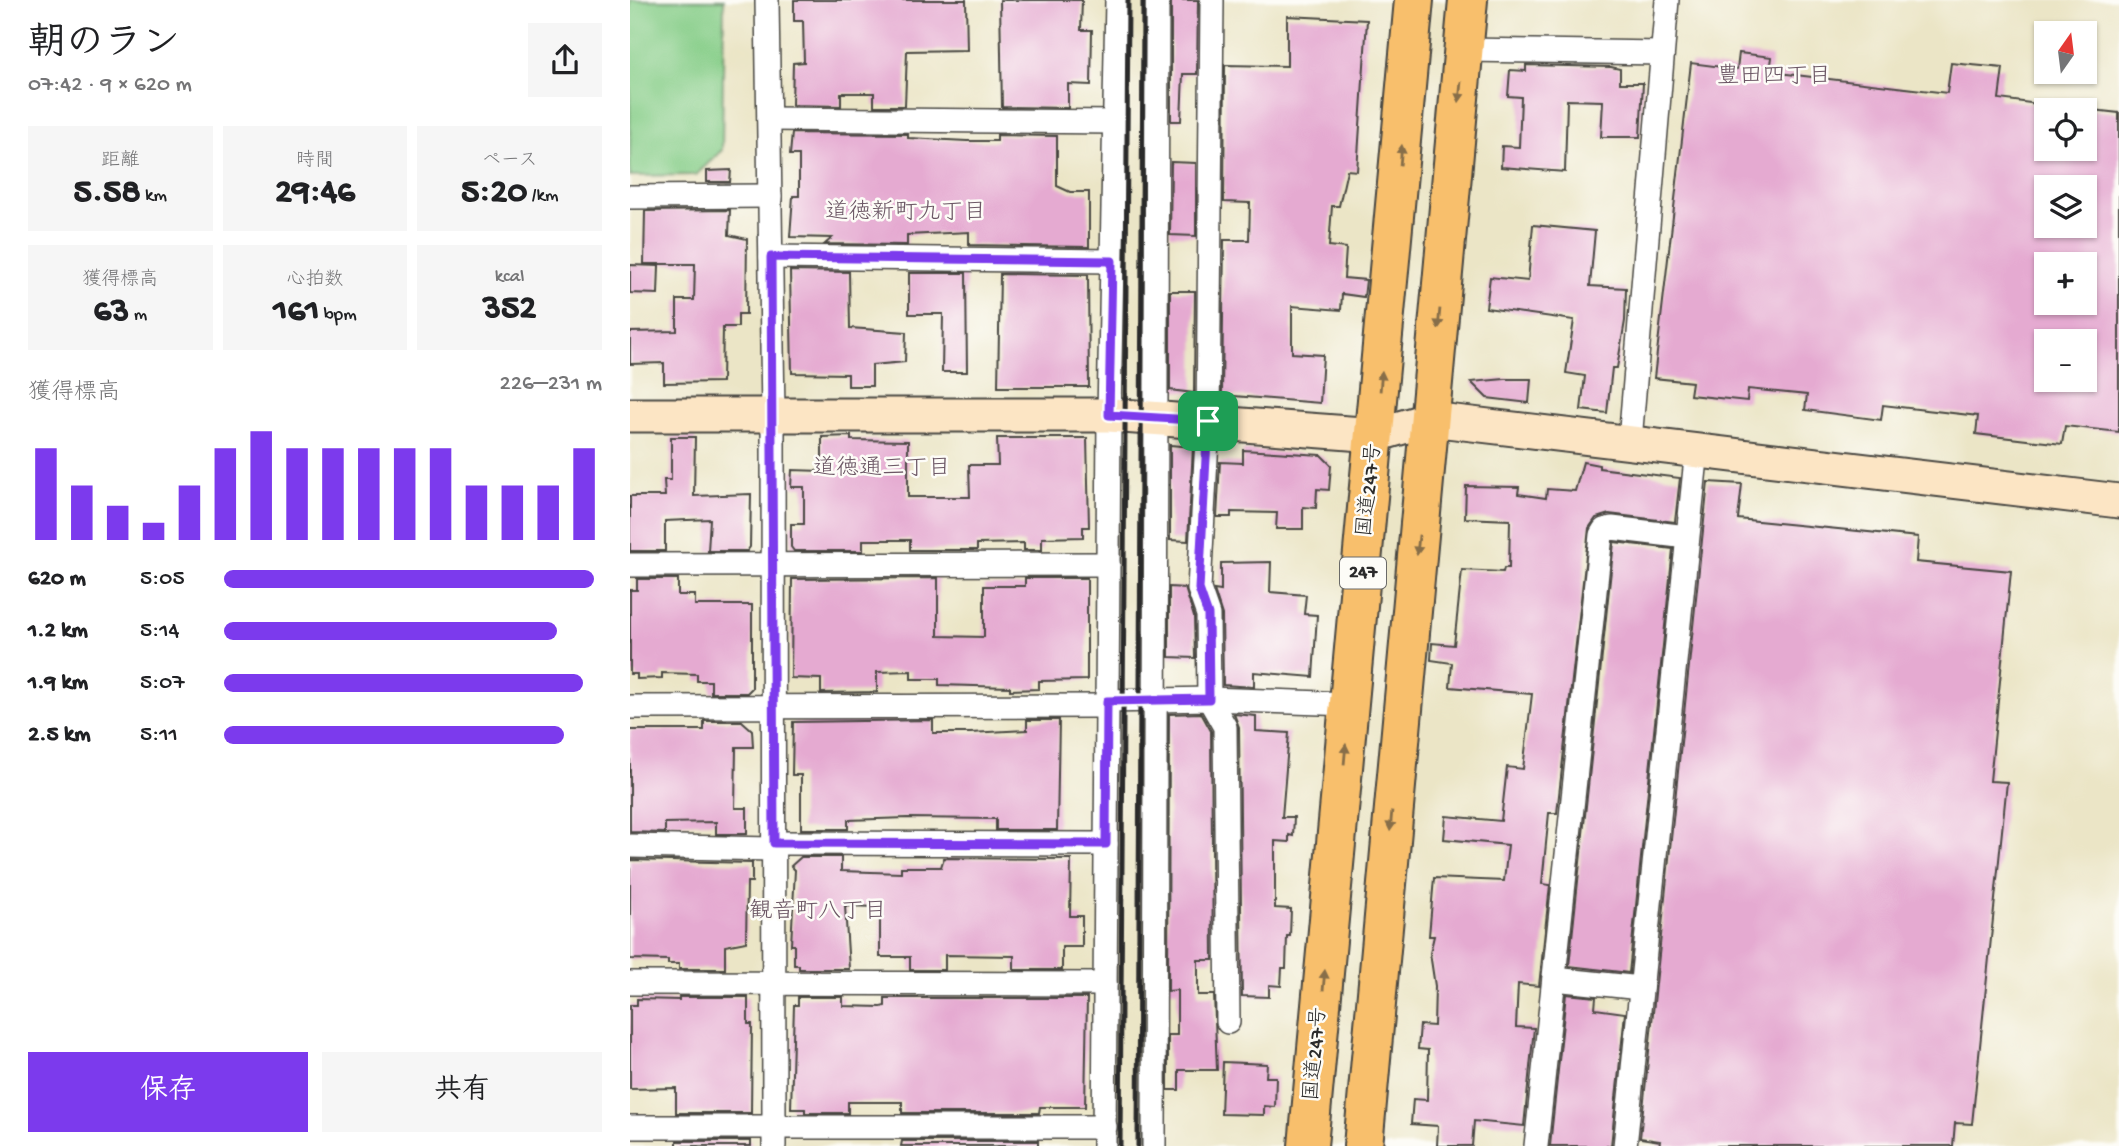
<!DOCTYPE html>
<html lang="ja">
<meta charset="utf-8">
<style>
:root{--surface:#fff;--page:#f6f6f6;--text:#202124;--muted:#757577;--accent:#7c3aed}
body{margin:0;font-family:"Gochi Hand","Klee One",sans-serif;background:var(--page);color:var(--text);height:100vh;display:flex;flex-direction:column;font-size:26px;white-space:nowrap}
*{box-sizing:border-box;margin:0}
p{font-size:23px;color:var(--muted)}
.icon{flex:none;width:38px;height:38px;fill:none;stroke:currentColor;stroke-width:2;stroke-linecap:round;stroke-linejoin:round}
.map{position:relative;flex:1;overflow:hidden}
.side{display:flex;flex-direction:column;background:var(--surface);width:630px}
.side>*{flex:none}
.needle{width:46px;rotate:14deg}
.tools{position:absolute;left:1404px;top:21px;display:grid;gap:14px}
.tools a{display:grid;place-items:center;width:63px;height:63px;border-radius:0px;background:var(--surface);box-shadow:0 2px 5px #0004;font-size:35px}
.pin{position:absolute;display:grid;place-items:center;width:60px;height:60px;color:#fff;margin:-30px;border-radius:14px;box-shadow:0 4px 10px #0006}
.round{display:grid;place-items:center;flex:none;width:74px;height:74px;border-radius:0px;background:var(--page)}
.head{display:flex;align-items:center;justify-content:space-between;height:119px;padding:0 28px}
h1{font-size:38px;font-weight:700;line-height:52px}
.stats{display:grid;grid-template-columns:repeat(3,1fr);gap:10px;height:119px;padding:7px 28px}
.stats div{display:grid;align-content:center;border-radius:0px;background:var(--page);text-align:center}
.stats b{font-size:35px;font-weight:700}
.stats small{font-size:19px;font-weight:400}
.stats p{font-size:19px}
.chart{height:196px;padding:14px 28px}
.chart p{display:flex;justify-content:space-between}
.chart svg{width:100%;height:126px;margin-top:7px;stroke:var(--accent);stroke-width:6}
.button{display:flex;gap:14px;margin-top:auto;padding:14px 28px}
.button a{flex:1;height:80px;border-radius:0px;background:var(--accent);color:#fff;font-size:28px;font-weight:700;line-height:80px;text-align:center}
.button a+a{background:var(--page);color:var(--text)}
ul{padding:0 28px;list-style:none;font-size:23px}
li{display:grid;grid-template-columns:112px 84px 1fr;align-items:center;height:52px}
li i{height:18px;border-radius:9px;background:var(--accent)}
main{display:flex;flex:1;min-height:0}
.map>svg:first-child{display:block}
.pitch{fill:#87ce89;stroke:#597c5a;stroke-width:2}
.building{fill:#e5aad1;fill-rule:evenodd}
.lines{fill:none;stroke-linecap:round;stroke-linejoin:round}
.street-casing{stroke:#484742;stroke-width:26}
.secondary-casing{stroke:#484742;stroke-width:37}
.highway-casing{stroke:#484742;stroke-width:42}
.street{stroke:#fff;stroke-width:23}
.secondary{stroke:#fce5c4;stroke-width:33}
.highway{stroke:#f8bf6c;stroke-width:38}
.rail{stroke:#2b2b2b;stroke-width:5}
.oneway{fill:#876e48}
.route-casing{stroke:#fff;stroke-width:14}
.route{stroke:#7c3aed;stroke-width:9}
.labels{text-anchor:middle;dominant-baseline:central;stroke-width:5;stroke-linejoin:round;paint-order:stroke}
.shield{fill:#fdfcf7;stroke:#6a6a68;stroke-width:2}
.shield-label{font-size:19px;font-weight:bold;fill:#2b2b2b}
.street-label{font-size:21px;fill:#2b2b2b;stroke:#fdfcf7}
.neighbourhood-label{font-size:23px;fill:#6c5765;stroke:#fdfcf7}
</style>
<main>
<section class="side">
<div class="head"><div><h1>朝のラン</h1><p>07:42 · 9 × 620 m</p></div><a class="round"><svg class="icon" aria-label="share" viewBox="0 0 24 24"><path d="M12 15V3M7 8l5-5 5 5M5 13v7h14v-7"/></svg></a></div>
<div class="stats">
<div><p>距離</p><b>5.58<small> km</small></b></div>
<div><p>時間</p><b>29:46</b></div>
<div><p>ペース</p><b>5:20<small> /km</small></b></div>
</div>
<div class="stats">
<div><p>獲得標高</p><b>63<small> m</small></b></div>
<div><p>心拍数</p><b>161<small> bpm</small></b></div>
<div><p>kcal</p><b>352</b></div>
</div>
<div class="chart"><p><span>獲得標高</span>226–231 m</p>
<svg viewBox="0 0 160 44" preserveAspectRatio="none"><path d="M5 44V12M15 44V25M25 44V32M35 44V38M45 44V25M55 44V12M65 44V6M75 44V12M85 44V12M95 44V12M105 44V12M115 44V12M125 44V25M135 44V25M145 44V25M155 44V12"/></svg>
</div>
<ul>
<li><b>620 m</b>5:05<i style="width:98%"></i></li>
<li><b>1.2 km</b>5:14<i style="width:88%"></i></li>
<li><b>1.9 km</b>5:07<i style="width:95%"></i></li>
<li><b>2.5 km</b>5:11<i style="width:90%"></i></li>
</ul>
<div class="button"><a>保存</a><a>共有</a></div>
</section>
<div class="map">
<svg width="1489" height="1146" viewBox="0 0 1489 1146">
<rect width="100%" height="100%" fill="#fdfcf7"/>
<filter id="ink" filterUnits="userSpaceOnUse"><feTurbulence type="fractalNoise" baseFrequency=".0143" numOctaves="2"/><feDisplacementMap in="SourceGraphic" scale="14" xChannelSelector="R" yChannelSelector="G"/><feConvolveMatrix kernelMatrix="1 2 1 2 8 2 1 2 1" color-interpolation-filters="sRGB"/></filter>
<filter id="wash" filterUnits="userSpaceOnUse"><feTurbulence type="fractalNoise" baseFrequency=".00686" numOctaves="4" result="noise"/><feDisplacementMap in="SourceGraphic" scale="28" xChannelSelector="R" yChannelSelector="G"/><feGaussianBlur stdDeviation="1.57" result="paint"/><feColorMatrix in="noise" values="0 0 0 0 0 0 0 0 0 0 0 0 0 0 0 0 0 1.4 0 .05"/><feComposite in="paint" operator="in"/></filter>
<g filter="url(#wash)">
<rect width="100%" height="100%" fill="#ebe5c6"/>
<!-- pitch -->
<path class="pitch" d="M0,0H94L92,150L66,175L0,176Z"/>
<g id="blocks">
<!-- building -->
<g class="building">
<path d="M164,0H336L337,50L277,51L275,106H244V93H211V106L162,105L163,63L174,62L173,21H164Z"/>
<path d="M370,0H452L451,30H462L461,85L438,84V108L372,107Z"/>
<path d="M541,0H568L567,74H553L551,121H541Z"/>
<path d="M657,16L737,20L727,171L717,170L709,206H702L699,246L716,248L714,278L736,280L734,297L712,294L711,310L662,306V353L693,355L690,403L592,395L594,240H619L620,203L594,202L595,65L657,66Z"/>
<path d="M1109,53L1142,57L1140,72L1317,93L1321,63L1373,68L1369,99L1416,105V149H1454V109L1489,113V432L1435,426L1432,444L1346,434L1348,416L1253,405L1251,420L1175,410L1177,395L1118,389L1117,401L1060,395L1062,382L1024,378L1061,63L1107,69ZM1416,187H1454V226H1416ZM1416,264H1454V303H1416ZM1416,341H1454V380H1416Z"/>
<path d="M896,65L981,67L990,69V83H1013L1010,137H971L973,101L937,100L935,172L871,167L872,146L889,147L891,97L878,96L880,70L896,71Z"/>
<path d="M162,133L278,134V138L337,141H367V135L427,136V186L440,192H459V247L339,245V232L277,235V245L195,244L202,238L160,237L163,196H169V155H160Z"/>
<path d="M541,162L566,163V236L540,235Z"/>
<path d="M101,170L100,182H77V171Z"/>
<path d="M100,210L99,235L117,239L116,314H108V327H93L92,382L34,383V363L0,364V332L47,331V300H64L65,264H14L15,211Z"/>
<path d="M903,225L965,231L960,286L996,288L995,321L987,368H982L977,413L951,410L955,376L936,373L944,320L856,308L860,277L898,281Z"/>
<path d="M0,265L29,266L28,294L0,293Z"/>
<path d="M160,271L219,272L220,328L276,332L275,362L242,365V386H218V374L162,373Z"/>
<path d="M279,273H336L337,372H312L313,314H279Z"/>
<path d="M370,274L458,275L459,387H368Z"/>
<path d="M540,291H565L564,393L540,390Z"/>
<path d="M875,379H901L899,403L857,398L841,382Z"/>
<path d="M221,436V440L278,441V497H340L339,465H368L367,438H457L459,527H453V537L412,538V550H394V543L347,544V550H280V540H233V551H164L161,547V524H174V487H161L162,470L192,471V437Z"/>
<path d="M41,437H65L64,496L121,494L120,547L117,551H78L80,519L35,521V551H0V496H35L34,480H41Z"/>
<path d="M540,445L563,447L558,541L540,540Z"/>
<path d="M613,450L691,455L701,465L699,490L687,489L686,508L673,507V529H646L647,513L601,512V517H587L590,462L613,463Z"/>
<path d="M953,462L969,465V468L1050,478L1045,522L979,514L966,518L959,528L927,813H919L912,884L920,885L909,986L888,984L886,1027L904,1028L894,1126L844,1121L842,1146H807L808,1126L781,1124L783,1099L797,1100L798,1050L788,1049L790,1025L804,1026L805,986L800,953L804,936H799L804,878L874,881L878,845L814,839L816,816L871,821L877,767L893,769L902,694L820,687L822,663L801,660L802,643L824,645L832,570L873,572L874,568H879L880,520L835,518L836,486L889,487L888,494L916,498L917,489L945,491Z"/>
<path d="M1078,482L1112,484L1108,519L1288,537L1286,562L1381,571L1360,781L1377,782L1342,1124L1325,1123L1323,1146H1029L1030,1141L1010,1138Z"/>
<path d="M984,542L1043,549L999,973L939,966Z"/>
<path d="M641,562L640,592L676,595L674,614L687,615L683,677L624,672V687L593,685L592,615L584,590L591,591V563Z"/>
<path d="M308,578V636L354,637V586H395V578H457V680L409,681V689L380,690V687L309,685V679H281V671L247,672V692L191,693V679L161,678L162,579Z"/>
<path d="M7,579H48V595H65V605H122V688L117,693H81V681H67V674L32,673V678L7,679V674H0V590H7Z"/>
<path d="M539,587L555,588L564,617L565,658L539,657Z"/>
<path d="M571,713L581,731L583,960H568V995H584L587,1070H549V1090H538V1035H547V990L538,991L539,714Z"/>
<path d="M604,714L626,716V731L659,733L652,817H664L663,836L659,835V842L645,841V908L661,909L660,936H657L656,968H652L651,986L639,985V997L612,996L609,727Z"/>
<path d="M303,720V733H340L397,730V720H429L427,830H366V819L277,818L218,820V829H171V775H162L163,722Z"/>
<path d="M74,721H112L122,730L123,747H106L105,808H117V834H86V822L35,823V833L0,832V730H74Z"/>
<path d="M171,857H211V871L271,873V867H311L314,858L441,859L440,916H452V947H432V970H384V956L315,955V970H280V957H250V907L215,906L219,969H169V965H164V945H161L165,870L161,866Z"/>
<path d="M0,860L122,863V882H117L116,942L95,946V969H49V964H38V960L0,959Z"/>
<path d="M936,994L966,997L965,1009L995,1013L981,1146H920Z"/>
<path d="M49,997H118V1024H122L121,1113H46V1088L0,1089V1005H7V999L49,1000Z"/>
<path d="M168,997H213V1006L251,1007L255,1006V998H457L455,1107H410L409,1113H272V1102H218V1113H175V1109H161L164,1005H168Z"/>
<path d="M593,1062L637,1064L636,1077H646L645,1107L634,1106V1115L591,1114Z"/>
<rect x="47" y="1141" width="74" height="5"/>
<path d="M272,1141H408V1146H271Z"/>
</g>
</g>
</g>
<g filter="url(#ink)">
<use href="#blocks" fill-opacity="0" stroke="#484742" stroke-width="2"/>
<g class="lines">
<!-- street casing -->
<g class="street-casing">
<g id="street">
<path d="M137,0L143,415L144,1146"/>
<path d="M582,0L578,421L569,589L578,615L579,699L595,727L598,1022"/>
<path d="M834,50L1032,53"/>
<path d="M139,119L485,122"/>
<path d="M0,197L140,196"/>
<path d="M141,257L482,261"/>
<path d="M1000,441L1037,0"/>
<path d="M0,565L478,564"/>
<path d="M477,701L579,699L720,704"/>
<path d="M0,707L477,706"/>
<path d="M144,843L476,844"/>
<path d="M0,846L144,849"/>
<path d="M924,979L1011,988"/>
<path d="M0,983L475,984"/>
<path d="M0,1127H475"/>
<path d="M474,1146L479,415L487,0"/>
<path d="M524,1146L527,0"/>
<path d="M906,1146L971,535L974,530L982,528L1057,537"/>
<path d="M995,1146L1067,449"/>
</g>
</g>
<!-- secondary casing -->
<g class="secondary-casing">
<path id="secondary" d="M0,415H479L746,435L800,419L1489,501"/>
</g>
<!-- highway casing -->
<g class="highway-casing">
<g id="highway">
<path d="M678,1146L784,0"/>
<path d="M733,1146L838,0"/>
</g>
</g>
<!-- street -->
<use href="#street" class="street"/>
<!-- secondary -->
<use href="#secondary" class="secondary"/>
<!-- highway -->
<use href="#highway" class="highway"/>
<!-- rail -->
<g class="rail">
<path d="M490,1146L498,0"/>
<path d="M508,1146L513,0"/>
</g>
</g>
<!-- one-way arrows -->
<defs><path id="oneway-solid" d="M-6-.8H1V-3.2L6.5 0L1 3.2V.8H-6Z" transform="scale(1.75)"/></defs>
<g class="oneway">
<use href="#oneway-solid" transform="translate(830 92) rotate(95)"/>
<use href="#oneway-solid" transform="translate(771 155) rotate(-85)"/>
<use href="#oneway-solid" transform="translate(809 319) rotate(95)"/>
<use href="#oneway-solid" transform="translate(751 381) rotate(-85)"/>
<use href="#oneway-solid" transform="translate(788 545) rotate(96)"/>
<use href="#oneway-solid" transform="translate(715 754) rotate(-85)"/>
<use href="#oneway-solid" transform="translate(761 821) rotate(95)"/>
<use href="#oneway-solid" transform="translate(694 980) rotate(-85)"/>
</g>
</g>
<g class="lines" filter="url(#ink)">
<!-- route casing -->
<g class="route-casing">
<path id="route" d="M141,257L482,261L479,415L578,421L569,589L578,615L579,699L477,701L476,844L144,843Z"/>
</g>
<!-- route -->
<use href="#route" class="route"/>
</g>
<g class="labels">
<!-- shield labels -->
<rect class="shield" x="710" y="557.5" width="46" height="31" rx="5"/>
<g class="shield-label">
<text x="733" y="573">247</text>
</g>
<!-- street labels -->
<g class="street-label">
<text transform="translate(741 490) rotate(-84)">国道247号</text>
<text transform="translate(687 1054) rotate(-85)">国道247号</text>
</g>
<!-- neighbourhood labels -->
<g class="neighbourhood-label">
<text x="1144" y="77">豊田四丁目</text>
<text x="276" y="213">道徳新町九丁目</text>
<text x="252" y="469">道徳通三丁目</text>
<text x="188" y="912">観音町八丁目</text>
</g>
</g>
</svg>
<div class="tools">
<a><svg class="needle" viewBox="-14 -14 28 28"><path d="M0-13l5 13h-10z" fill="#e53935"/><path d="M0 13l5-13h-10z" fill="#757577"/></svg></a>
<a><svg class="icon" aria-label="locate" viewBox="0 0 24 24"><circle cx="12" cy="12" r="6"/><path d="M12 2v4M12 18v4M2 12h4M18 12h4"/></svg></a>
<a><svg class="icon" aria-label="layers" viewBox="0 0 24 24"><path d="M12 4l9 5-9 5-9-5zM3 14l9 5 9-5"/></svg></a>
<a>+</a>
<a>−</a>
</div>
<div class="pin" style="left:578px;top:421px;background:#1e9e55"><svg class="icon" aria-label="arrive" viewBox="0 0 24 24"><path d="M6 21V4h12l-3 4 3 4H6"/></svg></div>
</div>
</main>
